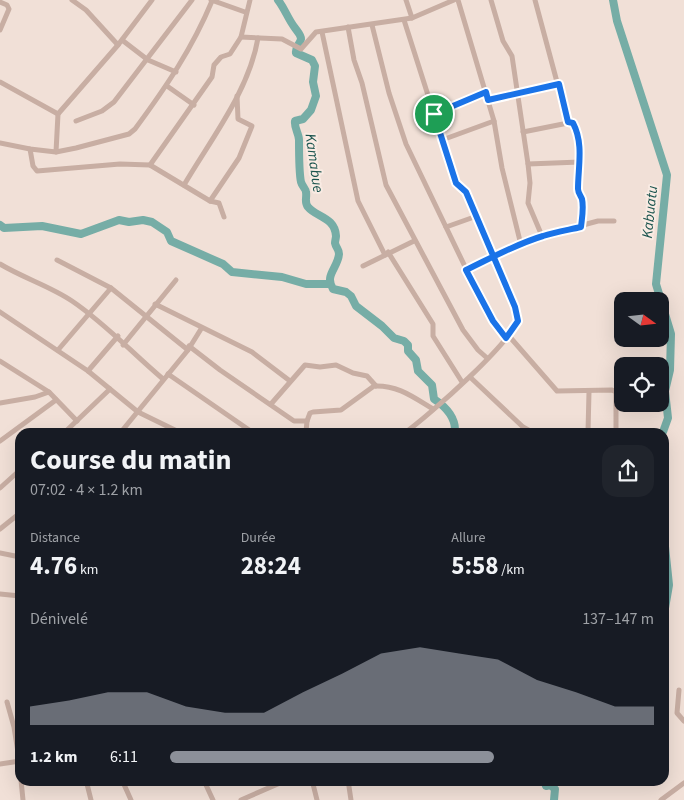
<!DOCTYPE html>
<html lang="fr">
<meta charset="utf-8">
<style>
:root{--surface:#171b24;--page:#20242c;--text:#f1f3f6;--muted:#9ea1a6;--accent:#8c9099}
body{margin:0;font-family:"Source Sans 3",sans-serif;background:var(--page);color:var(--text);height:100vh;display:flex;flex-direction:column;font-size:19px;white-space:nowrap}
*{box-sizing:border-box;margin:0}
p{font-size:16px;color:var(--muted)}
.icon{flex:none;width:28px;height:28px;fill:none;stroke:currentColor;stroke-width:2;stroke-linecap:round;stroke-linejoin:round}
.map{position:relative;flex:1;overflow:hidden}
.details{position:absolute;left:15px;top:428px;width:654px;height:358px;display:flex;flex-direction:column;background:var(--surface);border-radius:15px;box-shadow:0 5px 20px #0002}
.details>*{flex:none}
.needle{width:32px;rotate:105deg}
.tools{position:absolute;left:614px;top:292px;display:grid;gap:10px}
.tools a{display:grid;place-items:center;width:55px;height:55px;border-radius:10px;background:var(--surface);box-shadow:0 5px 20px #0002;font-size:25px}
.pin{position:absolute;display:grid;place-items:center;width:42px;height:42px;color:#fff;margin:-21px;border:2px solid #fff;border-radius:50%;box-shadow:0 1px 5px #0007}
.round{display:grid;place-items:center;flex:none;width:52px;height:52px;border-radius:15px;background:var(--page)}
.headline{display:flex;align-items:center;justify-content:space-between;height:85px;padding:0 15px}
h1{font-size:28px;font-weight:700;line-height:38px}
.metrics{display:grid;grid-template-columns:repeat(3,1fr);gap:8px;height:85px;padding:5px 15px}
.metrics div{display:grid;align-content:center}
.metrics b{font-size:25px;font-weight:700}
.metrics small{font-size:14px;font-weight:400}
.metrics p{font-size:14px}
.chart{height:140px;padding:10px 15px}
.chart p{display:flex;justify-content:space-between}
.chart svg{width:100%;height:90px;margin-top:5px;fill:var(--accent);opacity:.7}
ul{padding:0 15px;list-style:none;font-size:16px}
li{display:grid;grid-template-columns:80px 60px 1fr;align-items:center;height:38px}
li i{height:12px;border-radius:6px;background:var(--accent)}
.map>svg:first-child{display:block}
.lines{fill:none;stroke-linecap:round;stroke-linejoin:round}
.river{stroke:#76ada6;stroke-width:8}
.minor{stroke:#c8aea3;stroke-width:5}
.route-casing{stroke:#fff;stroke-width:10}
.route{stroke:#1a73e8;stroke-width:6}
.labels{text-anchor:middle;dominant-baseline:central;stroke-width:4;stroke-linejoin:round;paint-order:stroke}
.water-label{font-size:15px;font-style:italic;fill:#1b544e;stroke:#f9ebe3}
</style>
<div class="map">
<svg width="684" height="800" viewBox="0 0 684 800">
<rect width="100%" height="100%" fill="#f1e0d7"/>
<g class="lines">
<!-- river -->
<g class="river">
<path d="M278,0C285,9 288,19 295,28C297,31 301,35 301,39C300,44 295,47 296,53L312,60L315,66L313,82L316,96L311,110L303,119L295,121C294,128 299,134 299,140C299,150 299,173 301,182C302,186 306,189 306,192C307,198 304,202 308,207C316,217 335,217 336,236C336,238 335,241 335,243C336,248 339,249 339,254C338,268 324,275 333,289L346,292L351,296L356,306L382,326L394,338L404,341L408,345V351L416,360L418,371L432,385L434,399C446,407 456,417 455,432"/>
<path d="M613,0L617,21L667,175L656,284L671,334L670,370L665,391L668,418L663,432"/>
<path d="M0,225L4,228L42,226L81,234L119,220L129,222L143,220L152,222L167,232L171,241L223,264L232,272L282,277L306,284H330"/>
<path d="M664,537L669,585L664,614"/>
<path d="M544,780L546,786L550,785L555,789L554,800"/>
</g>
<!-- minor -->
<g class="minor">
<path d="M72,0L86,10L118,45"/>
<path d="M211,0L245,12"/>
<path d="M406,0L412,18L454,0"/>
<path d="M458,0L494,121L502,168L521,245"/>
<path d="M491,0L503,41L512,56L528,164L530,183L528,203L542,236"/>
<path d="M535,0L568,123"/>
<path d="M0,2L7,5L9,9L0,30"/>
<path d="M404,20L456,183L466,192L518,318C515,340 427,417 406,432"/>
<path d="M372,25L389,93L406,144L483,304L506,338"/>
<path d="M348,27L354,60L362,83L386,185L463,330L478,350L487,358"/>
<path d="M322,32L358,201L385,255"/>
<path d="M241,37L282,39L301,49L316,32L412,18"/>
<path d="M122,40L148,60L176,72"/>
<path d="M0,82L58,114"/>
<path d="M167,86L194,105"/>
<path d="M488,100L559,85"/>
<path d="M434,114L486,92"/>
<path d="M76,121L102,111L114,102L192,0"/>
<path d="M523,132L568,123L574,125L580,143L578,191L582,201L581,227"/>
<path d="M442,140L494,121"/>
<path d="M0,143L30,149L56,152L76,148L129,134L135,129C166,87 192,49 212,1"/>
<path d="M30,149L33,166L37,171L120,164L150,165L210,201L219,203L224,217"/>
<path d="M56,152L58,114L118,45L152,0"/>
<path d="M528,164L580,162"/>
<path d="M150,165L212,77L214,65L221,57L230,54L241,37L250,0"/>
<path d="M184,185C211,139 249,91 258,38"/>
<path d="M210,201L239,158L252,126L238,119L237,96"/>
<path d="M446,227L477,216"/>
<path d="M388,252L433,324V336L462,382"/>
<path d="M57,260L111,288L188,350"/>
<path d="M0,264C23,278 50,286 72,301C106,324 132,353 163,379"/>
<path d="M363,266L414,241"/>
<path d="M467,270L542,236L598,221H614"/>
<path d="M155,304L252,352L290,381"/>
<path d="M0,312L88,371L138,412L179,432"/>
<path d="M509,336L557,391L612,390L616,392V432"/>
<path d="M123,345L176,280"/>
<path d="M189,346L220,370L294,421H307L310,413L313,412L341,410L374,386C398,385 413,397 433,409"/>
<path d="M58,350L111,288"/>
<path d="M0,361L49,392L77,421"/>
<path d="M88,371L118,336"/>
<path d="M168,374L252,432"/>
<path d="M470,377L523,427L532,432"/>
<path d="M0,403L35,397L49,392"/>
<path d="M271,404L305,365L320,367L336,365L353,373L367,376L376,386"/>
<path d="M65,432L110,389"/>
<path d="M121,432L188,350L201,329"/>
<path d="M306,432L307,421"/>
<path d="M588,432L589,392"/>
<path d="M0,441L56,400"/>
<path d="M0,488L20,470"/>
<path d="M0,529L20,513"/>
<path d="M0,553L20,557"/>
<path d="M0,594L20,596"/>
<path d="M679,690L677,713L684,721"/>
<path d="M7,702L14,727L20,765"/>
<path d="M0,764L20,761"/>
<path d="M21,780L23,800"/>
<path d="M86,780L91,800"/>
<path d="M122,780L131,800"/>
<path d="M312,780L317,800"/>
<path d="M348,780L351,800"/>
<path d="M213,800L206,785L209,782L217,780"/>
<path d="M241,800L287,780"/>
<path d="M661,800L684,783"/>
</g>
</g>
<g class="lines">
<!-- route casing -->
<g class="route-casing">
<path id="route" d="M434,114L456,183L466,192L515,307L518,321L506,338L493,321L466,270C491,258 516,244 543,236C555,232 568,230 581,227C582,218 584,208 582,199C581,196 578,193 578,189C578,167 584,144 573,123L568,122L559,84L488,100L486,92L434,114"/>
</g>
<!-- route -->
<use href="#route" class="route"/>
</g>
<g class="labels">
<!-- water labels -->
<g class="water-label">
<text transform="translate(314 163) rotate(82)">Kamabue</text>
<text transform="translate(650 212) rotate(-84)">Kabuatu</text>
</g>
</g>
</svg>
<div class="tools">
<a><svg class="needle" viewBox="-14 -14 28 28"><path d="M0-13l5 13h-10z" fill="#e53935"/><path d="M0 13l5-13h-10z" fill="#9ea1a6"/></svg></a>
<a><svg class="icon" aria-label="locate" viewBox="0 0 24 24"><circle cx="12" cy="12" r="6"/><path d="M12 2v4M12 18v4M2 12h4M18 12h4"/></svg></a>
</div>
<div class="pin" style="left:434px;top:114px;background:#1e9e55"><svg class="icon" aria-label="arrive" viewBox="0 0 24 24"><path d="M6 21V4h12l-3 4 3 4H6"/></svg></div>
<section class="details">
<div class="headline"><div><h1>Course du matin</h1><p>07:02 · 4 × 1.2 km</p></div><a class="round"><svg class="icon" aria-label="share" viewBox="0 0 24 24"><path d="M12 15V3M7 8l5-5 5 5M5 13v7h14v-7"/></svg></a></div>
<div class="metrics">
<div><p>Distance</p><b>4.76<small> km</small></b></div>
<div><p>Durée</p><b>28:24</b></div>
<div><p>Allure</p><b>5:58<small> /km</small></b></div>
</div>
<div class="chart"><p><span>Dénivelé</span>137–147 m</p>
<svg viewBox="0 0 160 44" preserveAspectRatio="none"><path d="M0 44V35L10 32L20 28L30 28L40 35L50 38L60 38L70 28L80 19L90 9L100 6L110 9L120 12L130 22L140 28L150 35L160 35V44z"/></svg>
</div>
<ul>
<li><b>1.2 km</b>6:11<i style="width:67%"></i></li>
</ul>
</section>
</div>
